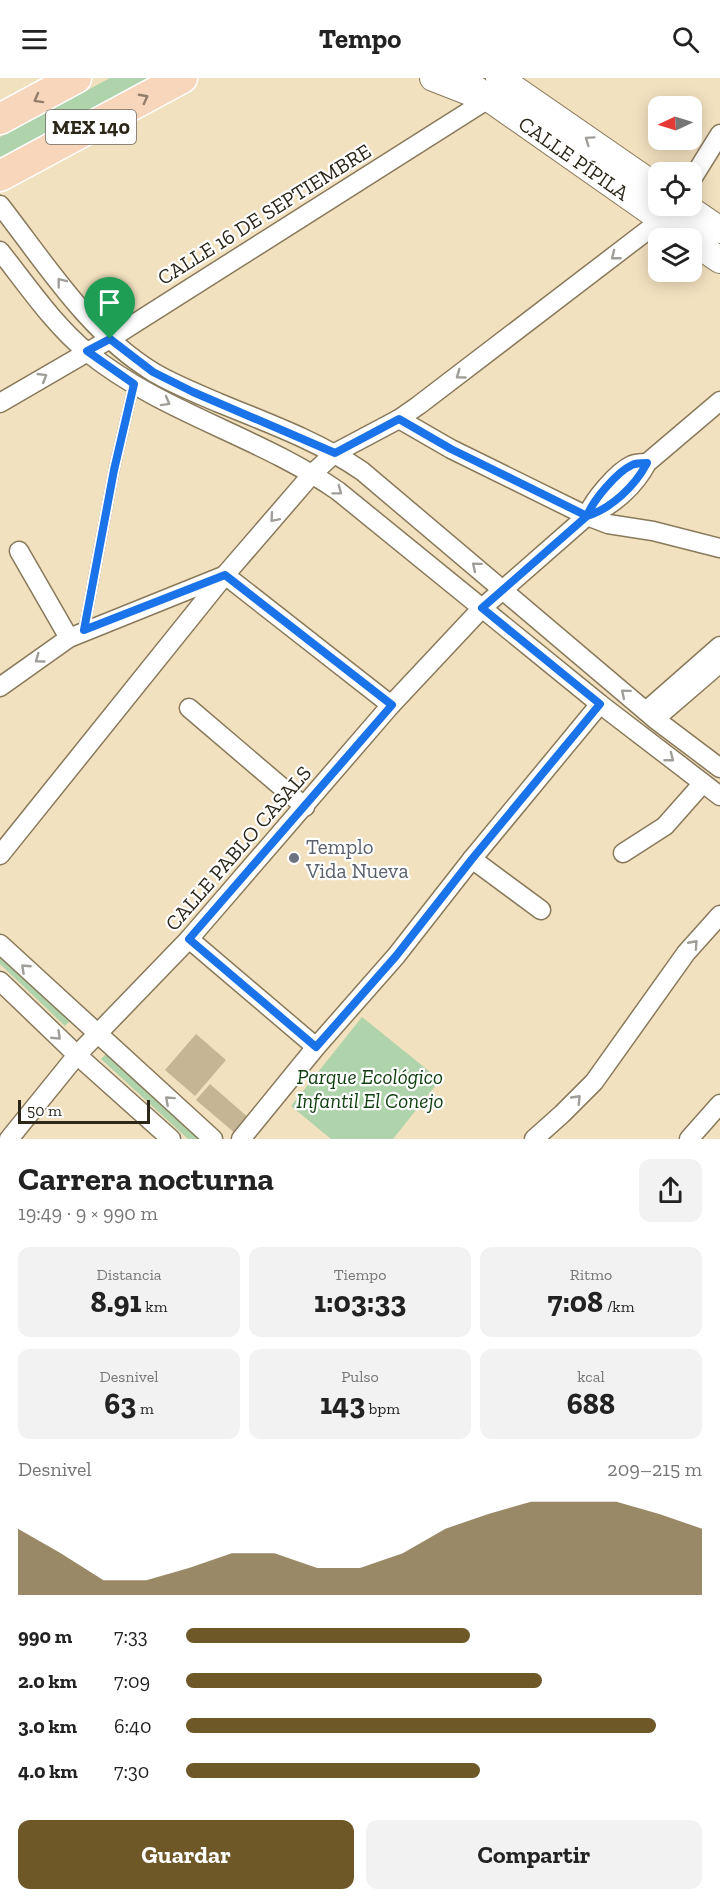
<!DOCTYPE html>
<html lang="es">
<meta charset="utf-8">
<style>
:root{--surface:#fff;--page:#f2f2f2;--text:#222;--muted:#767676;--accent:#6f5828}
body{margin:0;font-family:"Zilla Slab",serif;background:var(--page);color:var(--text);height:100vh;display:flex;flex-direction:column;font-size:22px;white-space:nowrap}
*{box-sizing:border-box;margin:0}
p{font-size:20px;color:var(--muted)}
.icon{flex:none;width:33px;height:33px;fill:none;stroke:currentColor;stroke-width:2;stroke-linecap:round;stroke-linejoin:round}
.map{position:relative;height:1061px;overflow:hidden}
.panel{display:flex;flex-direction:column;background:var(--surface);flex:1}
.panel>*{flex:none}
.needle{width:39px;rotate:266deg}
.fabs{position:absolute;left:648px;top:18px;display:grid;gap:12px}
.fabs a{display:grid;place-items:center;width:54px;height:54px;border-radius:12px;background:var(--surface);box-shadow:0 3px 15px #0003;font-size:30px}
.scale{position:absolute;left:18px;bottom:15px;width:132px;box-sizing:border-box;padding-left:6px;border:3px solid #2d271a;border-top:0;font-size:16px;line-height:21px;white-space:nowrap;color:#2d271a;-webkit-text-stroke:4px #fff;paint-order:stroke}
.pin{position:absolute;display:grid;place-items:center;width:51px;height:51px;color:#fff;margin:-62px -26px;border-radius:50% 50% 50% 0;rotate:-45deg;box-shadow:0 0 6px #0007}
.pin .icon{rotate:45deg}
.round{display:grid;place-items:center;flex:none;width:63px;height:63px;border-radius:12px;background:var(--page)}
.headline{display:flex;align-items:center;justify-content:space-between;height:102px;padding:0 18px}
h1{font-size:33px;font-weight:700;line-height:45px}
.stats{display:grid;grid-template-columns:repeat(3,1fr);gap:9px;height:102px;padding:6px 18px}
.stats div{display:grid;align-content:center;border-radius:12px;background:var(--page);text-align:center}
.stats b{font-size:30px;font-weight:700}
.stats small{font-size:16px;font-weight:400}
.stats p{font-size:16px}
.chart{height:168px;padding:12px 18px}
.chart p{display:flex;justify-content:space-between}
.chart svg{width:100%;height:108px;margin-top:6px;fill:var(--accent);opacity:.7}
.action{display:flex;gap:12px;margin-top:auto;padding:12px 18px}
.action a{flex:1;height:69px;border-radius:12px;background:var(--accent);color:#fff;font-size:24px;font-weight:700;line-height:69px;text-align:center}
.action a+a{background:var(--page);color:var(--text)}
ul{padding:0 18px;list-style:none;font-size:20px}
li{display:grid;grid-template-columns:96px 72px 1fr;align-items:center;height:45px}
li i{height:15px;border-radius:8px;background:var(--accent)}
header{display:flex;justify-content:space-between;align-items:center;height:78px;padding:0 18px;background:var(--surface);font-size:27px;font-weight:700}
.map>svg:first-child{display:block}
.green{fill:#afd3ab}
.building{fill:#c5b594}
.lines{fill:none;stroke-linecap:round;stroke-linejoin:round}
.service-casing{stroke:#88795a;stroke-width:12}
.minor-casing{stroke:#88795a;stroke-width:21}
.secondary-casing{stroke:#88795a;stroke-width:28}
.trunk-casing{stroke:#fff;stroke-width:33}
.service{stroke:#fff;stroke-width:9}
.minor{stroke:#fff;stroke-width:18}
.secondary{stroke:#fff;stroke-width:26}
.trunk{stroke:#f7d6bc;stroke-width:30}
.oneway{stroke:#927e6b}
.oneway2{stroke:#a09e98}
.route-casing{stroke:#fff;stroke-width:12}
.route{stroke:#1a73e8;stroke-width:8}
.worship-dot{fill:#6b7280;stroke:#fff;stroke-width:2}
.labels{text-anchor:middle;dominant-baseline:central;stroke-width:4.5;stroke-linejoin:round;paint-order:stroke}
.shield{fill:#fff;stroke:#6c685f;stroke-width:1.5}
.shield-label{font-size:20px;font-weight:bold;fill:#2d271a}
.street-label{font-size:21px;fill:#2d271a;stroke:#fff}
.worship-label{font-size:21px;fill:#5b616d;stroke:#fff;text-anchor:start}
.park-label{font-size:21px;font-style:italic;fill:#0f3f0d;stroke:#fff}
</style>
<header><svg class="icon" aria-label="menu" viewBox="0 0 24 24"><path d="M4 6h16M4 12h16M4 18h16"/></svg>Tempo<svg class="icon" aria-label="search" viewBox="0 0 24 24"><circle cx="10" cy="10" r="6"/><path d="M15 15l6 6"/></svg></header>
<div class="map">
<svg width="720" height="1061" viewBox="0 0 720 1061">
<rect width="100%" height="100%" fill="#f2e1bf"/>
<!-- green -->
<g class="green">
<path d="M110,0H150L0,80V59Z"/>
<path d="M0,867L74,938L65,948L0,886Z"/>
<path d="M362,939L440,1002L393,1061H331L291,1028Z"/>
<path d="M109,973L202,1061H188L101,981Z"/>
</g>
<!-- building -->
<g class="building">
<path d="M196,956L226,982L195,1018L165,992Z"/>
<path d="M210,1006L250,1041L236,1056L196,1022Z"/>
</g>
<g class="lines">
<!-- service casing -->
<g class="service-casing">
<path id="service" d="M84,552L114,392L134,306"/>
</g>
<!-- minor casing -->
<g class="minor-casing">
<g id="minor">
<path d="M692,101L720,56"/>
<path d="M0,127C46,186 88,254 153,294C173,306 196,315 219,325C268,345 318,363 362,393L655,641L720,690"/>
<path d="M0,173C27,207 53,246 87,274C162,335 259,358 338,413L600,626L720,718"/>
<path d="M0,325L110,261L490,20"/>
<path d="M399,341L451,371L587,438L608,446L653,453L720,470"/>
<path d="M587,438C593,422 617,394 632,387C636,385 643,385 647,385"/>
<path d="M19,473L69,560"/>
<path d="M225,497L391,627"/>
<path d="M0,609L69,560L223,498"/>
<path d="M189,630L305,729"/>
<path d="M646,633L720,568"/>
<path d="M655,641L720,585"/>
<path d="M623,775L665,748L703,705"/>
<path d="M0,777L225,497L313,395L335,375L399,341L419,327L661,142L674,128"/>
<path d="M472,781L541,832"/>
<path d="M189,861L316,969"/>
<path d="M0,866L213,1061"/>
<path d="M0,903L77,977L171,1061"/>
<path d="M9,1061L77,977L189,861L391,627L482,530L587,438C612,429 635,408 647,385L720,323"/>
<path d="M241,1061L316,969L396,878L472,781L600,626"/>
<path d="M534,1061L562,1036L594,1004L686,875L720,837"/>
<path d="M689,1061L720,1026"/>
</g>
</g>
<!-- secondary casing -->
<g class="secondary-casing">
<g id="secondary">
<path d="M433,0L474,16"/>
<path d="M460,0L688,160"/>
<path d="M499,0L658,110"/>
<path d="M685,128L720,152"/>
<path d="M692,163L720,182"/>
</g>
</g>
<!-- trunk casing -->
<g class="trunk-casing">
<g id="trunk">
<path d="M0,41L76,0"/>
<path d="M0,98L182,0"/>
</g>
</g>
<!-- service -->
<use href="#service" class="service"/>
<!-- minor -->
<use href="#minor" class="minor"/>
<!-- secondary -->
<use href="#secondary" class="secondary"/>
<!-- trunk -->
<use href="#trunk" class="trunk"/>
</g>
<!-- one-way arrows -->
<defs><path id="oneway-chevron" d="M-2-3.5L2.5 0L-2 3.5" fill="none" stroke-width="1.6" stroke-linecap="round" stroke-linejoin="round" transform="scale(1.5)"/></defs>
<g class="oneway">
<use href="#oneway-chevron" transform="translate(144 20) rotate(-28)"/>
<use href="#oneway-chevron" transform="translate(38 21) rotate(151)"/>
</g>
<g class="oneway2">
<use href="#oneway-chevron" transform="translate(589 62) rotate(-145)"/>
<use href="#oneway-chevron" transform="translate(615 178) rotate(142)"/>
<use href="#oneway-chevron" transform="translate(61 204) rotate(-128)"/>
<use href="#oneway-chevron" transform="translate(460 297) rotate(144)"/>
<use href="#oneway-chevron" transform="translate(43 299) rotate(-31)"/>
<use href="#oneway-chevron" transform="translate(166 324) rotate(29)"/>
<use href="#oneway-chevron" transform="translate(338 413) rotate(37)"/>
<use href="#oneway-chevron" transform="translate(274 440) rotate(131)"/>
<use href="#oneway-chevron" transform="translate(476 488) rotate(-140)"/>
<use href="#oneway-chevron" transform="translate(39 581) rotate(144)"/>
<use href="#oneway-chevron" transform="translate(625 615) rotate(-140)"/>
<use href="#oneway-chevron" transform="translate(670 680) rotate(38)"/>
<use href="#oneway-chevron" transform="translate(694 866) rotate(-48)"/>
<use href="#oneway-chevron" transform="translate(25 890) rotate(-137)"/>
<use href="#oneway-chevron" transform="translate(57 958) rotate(44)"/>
<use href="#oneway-chevron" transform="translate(577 1021) rotate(-46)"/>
<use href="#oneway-chevron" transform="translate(169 1022) rotate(-138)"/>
</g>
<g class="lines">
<!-- route casing -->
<g class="route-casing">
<path id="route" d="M110,261L87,273L134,306L114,392L84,552L225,497L392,627L189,861L316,969L396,878L472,781L600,626L482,530L587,438C593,422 617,394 632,387C636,385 643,385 647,385C635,408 612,430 587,438L451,371L399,341L335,375L193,314L153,294L110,261"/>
</g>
<!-- route -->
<use href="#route" class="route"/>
</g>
<!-- markers -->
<circle class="worship-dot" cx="294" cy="780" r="6"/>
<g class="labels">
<!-- shield labels -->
<rect class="shield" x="46" y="32" width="90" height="34" rx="4.5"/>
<g class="shield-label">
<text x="91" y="49">MEX 140</text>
</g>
<!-- street labels -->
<g class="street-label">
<text transform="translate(574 80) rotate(35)">CALLE PÍPILA</text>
<text transform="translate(264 136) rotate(-32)">CALLE 16 DE SEPTIEMBRE</text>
<text transform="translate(238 770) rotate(-49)">CALLE PABLO CASALS</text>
</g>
<!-- worship labels -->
<g class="worship-label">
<text x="306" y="768">Templo<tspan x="306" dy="24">Vida Nueva</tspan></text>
</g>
<!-- park labels -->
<g class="park-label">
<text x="370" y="998">Parque Ecológico<tspan x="370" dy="24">Infantil El Conejo</tspan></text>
</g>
</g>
</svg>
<div class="fabs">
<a><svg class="needle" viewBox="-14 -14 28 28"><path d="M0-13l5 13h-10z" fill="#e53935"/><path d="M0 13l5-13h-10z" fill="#767676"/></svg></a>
<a><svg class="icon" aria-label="locate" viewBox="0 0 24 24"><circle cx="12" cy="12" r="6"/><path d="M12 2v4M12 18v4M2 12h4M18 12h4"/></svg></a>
<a><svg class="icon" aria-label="layers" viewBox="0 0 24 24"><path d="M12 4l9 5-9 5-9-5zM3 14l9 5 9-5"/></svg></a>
</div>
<div class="scale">50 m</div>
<div class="pin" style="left:110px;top:261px;background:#1e9e55"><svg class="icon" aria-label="arrive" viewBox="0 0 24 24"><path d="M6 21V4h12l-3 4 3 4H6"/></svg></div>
</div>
<section class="panel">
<div class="headline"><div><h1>Carrera nocturna</h1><p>19:49 · 9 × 990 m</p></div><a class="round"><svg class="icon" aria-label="share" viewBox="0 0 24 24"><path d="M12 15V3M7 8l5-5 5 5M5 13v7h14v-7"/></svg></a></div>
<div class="stats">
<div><p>Distancia</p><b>8.91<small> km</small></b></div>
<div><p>Tiempo</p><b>1:03:33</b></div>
<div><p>Ritmo</p><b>7:08<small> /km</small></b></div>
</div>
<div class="stats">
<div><p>Desnivel</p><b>63<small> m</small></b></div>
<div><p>Pulso</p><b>143<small> bpm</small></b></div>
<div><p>kcal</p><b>688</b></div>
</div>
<div class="chart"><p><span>Desnivel</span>209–215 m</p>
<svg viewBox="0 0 160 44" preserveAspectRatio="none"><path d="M0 44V17L10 27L20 38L30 38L40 33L50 27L60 27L70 33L80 33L90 27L100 17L110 11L120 6L130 6L140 6L150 11L160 17V44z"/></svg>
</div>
<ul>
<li><b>990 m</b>7:33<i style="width:55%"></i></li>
<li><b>2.0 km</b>7:09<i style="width:69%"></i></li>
<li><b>3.0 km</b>6:40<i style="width:91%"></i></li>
<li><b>4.0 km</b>7:30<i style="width:57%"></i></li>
</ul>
<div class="action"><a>Guardar</a><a>Compartir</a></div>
</section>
